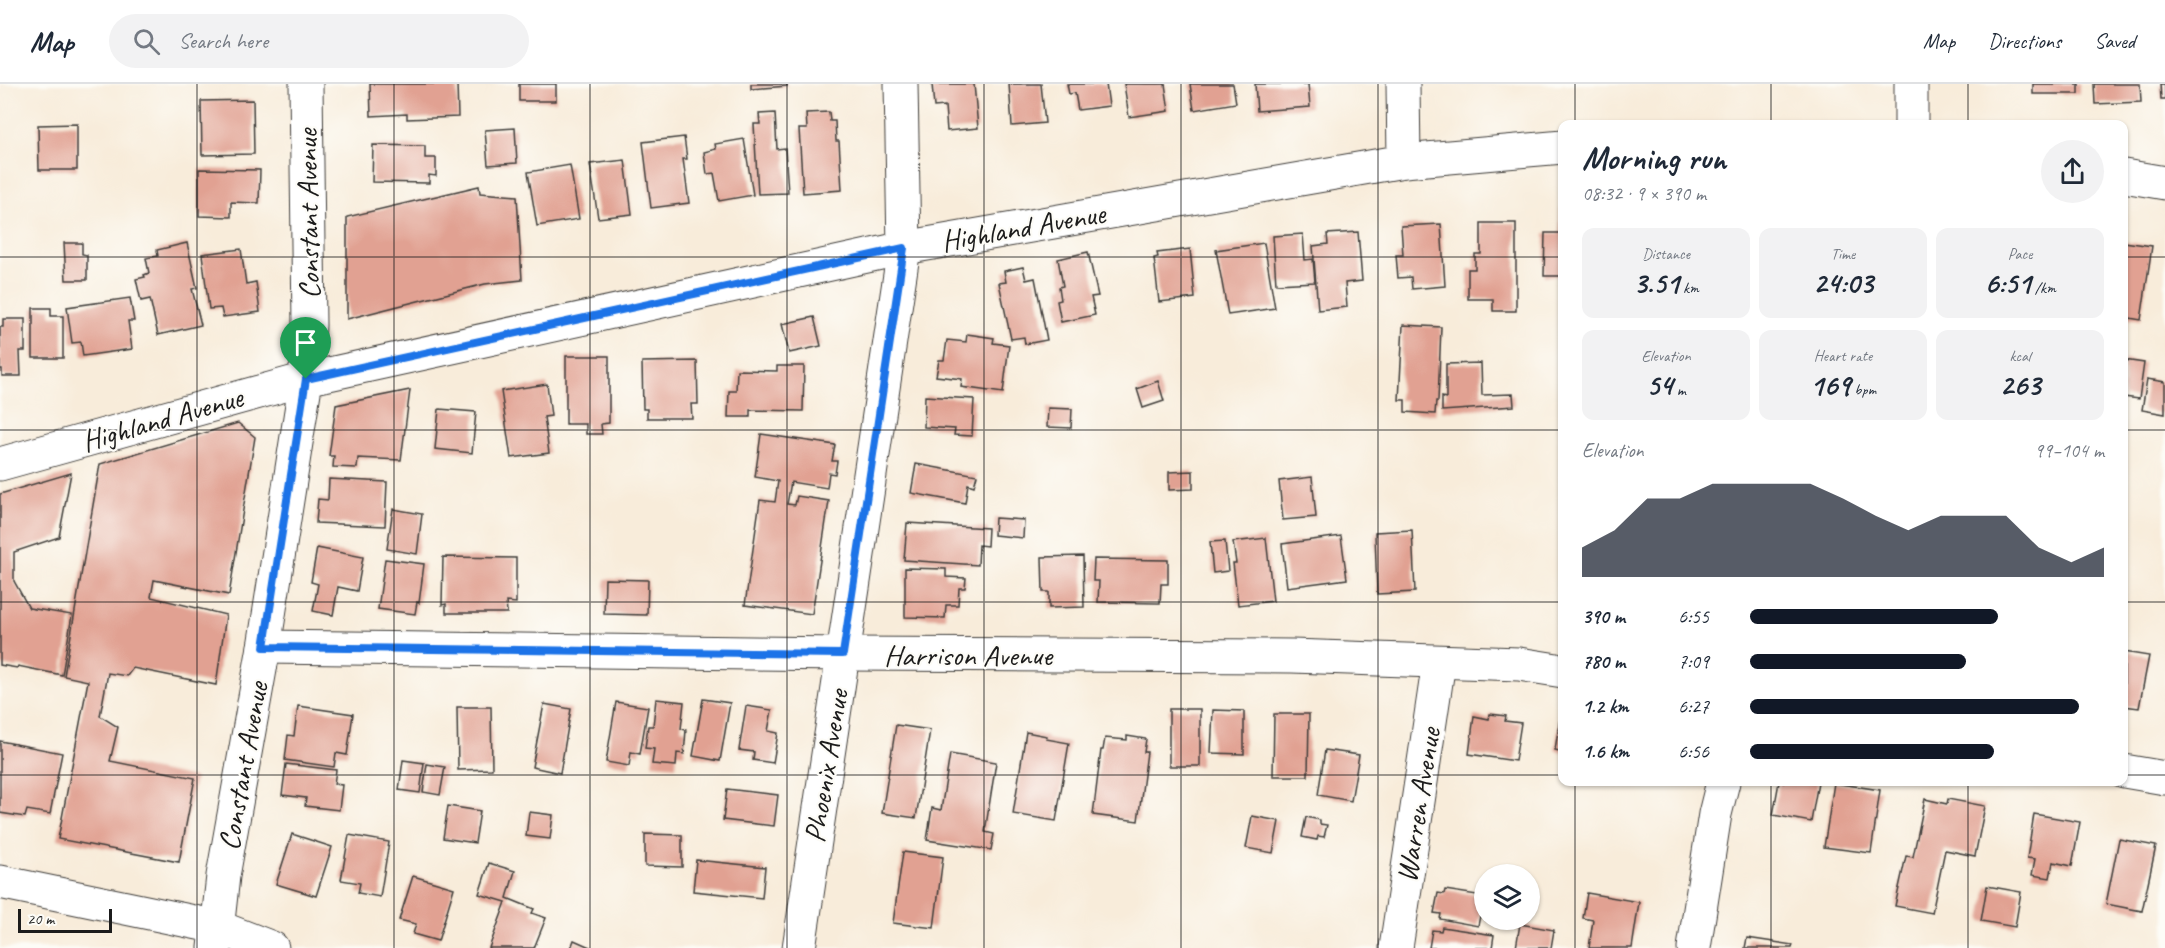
<!DOCTYPE html>
<meta charset="utf-8">
<style>
:root{--surface:#fff;--page:#f2f2f3;--text:#1f2937;--muted:#747a83;--line:#e0e1e3;--accent:#111827}
body{margin:0;font-family:Caveat,sans-serif;background:var(--page);color:var(--text);height:100vh;display:flex;flex-direction:column;font-size:22px;white-space:nowrap}
*{box-sizing:border-box;margin:0}
p{font-size:20px;color:var(--muted)}
.icon{flex:none;width:33px;height:33px;fill:none;stroke:currentColor;stroke-width:2;stroke-linecap:round;stroke-linejoin:round}
.map{position:relative;flex:1;overflow:hidden}
.drawer{position:absolute;left:1558px;top:36px;width:570px;height:666px;display:flex;flex-direction:column;background:var(--surface);border-radius:12px;box-shadow:0 2px 4px #0004}
.drawer>*{flex:none}
.buttons{position:absolute;left:1474px;top:780px;display:grid;gap:12px}
.buttons a{display:grid;place-items:center;width:66px;height:66px;border-radius:50%;background:var(--surface);box-shadow:0 2px 4px #0004;font-size:30px}
.scale{position:absolute;left:18px;bottom:15px;width:94px;box-sizing:border-box;padding-left:6px;border:3px solid #1c1c1c;border-top:0;font-size:16px;line-height:21px;white-space:nowrap;color:#1c1c1c;-webkit-text-stroke:4px #fdfcf7;paint-order:stroke}
.pin{position:absolute;display:grid;place-items:center;width:51px;height:51px;color:#fff;margin:-62px -26px;border-radius:50% 50% 50% 0;rotate:-45deg;box-shadow:0 0 6px #0007}
.pin .icon{rotate:45deg}
.round{display:grid;place-items:center;flex:none;width:63px;height:63px;border-radius:32px;background:var(--page)}
.head{display:flex;align-items:center;justify-content:space-between;height:102px;padding:0 24px}
h1{font-size:33px;font-weight:600;line-height:45px}
.metrics{display:grid;grid-template-columns:repeat(3,1fr);gap:9px;height:102px;padding:6px 24px}
.metrics div{display:grid;align-content:center;border-radius:12px;background:var(--page);text-align:center}
.metrics b{font-size:30px;font-weight:600}
.metrics small{font-size:16px;font-weight:400}
.metrics p{font-size:16px}
.chart{height:168px;padding:12px 24px}
.chart p{display:flex;justify-content:space-between}
.chart svg{width:100%;height:108px;margin-top:6px;fill:var(--accent);opacity:.7}
ul{padding:0 24px;list-style:none;font-size:20px}
li{display:grid;grid-template-columns:96px 72px 1fr;align-items:center;height:45px}
li i{height:15px;border-radius:8px;background:var(--accent)}
header{display:flex;align-items:center;gap:36px;box-sizing:border-box;height:84px;padding:0 30px;background:var(--surface);border-bottom:2px solid var(--line)}
header strong{font-size:28px}
nav{display:flex;gap:33px;margin-inline-start:auto;font-size:21px}
.search{width:420px;height:54px;background:var(--page);display:flex;align-items:center;gap:15px;box-sizing:border-box;padding:0 21px;border-radius:33px;color:var(--muted);font-size:22px}
.map>svg:first-child{display:block}
.building{fill:#e1a192}
.lines{fill:none;stroke-linecap:round;stroke-linejoin:round}
.minor-casing{stroke:#3d3b38;stroke-width:35}
.minor{stroke:#fff;stroke-width:33}
.route-casing{stroke:#fff;stroke-width:12}
.route{stroke:#1a73e8;stroke-width:8}
.grid{fill:none;stroke:#1c1c1c;stroke-width:1.5;stroke-opacity:0.55}
.labels{text-anchor:middle;dominant-baseline:central;stroke-width:4.5;stroke-linejoin:round;paint-order:stroke}
.street-label{font-size:30px;fill:#1c1c1c;stroke:#fdfcf7}
</style>
<header>
<strong>Map</strong>
<div class="search"><svg class="icon" aria-label="search" viewBox="0 0 24 24"><circle cx="10" cy="10" r="6"/><path d="M15 15l6 6"/></svg>Search here</div>
<nav><a>Map</a><a>Directions</a><a>Saved</a></nav>
</header>
<div class="map">
<svg width="2165" height="864" viewBox="0 0 2165 864">
<rect width="100%" height="100%" fill="#fdfcf7"/>
<filter id="ink" filterUnits="userSpaceOnUse"><feTurbulence type="fractalNoise" baseFrequency=".0167" numOctaves="2"/><feDisplacementMap in="SourceGraphic" scale="12" xChannelSelector="R" yChannelSelector="G"/><feConvolveMatrix kernelMatrix="1 2 1 2 8 2 1 2 1" color-interpolation-filters="sRGB"/></filter>
<filter id="wash" filterUnits="userSpaceOnUse"><feTurbulence type="fractalNoise" baseFrequency=".008" numOctaves="4" result="noise"/><feDisplacementMap in="SourceGraphic" scale="24" xChannelSelector="R" yChannelSelector="G"/><feGaussianBlur stdDeviation="1.35" result="paint"/><feColorMatrix in="noise" values="0 0 0 0 0 0 0 0 0 0 0 0 0 0 0 0 0 1.4 0 .05"/><feComposite in="paint" operator="in"/></filter>
<g filter="url(#wash)">
<rect width="100%" height="100%" fill="#f8ecda"/>
<g id="blocks">
<!-- building -->
<g class="building">
<path d="M370,0H457L458,33L407,35V30L371,32Z"/>
<rect x="519" y="0" width="37" height="17"/>
<path d="M751,0H787V2L751,5Z"/>
<path d="M932,0H974L978,44L947,47L945,22L934,23Z"/>
<path d="M1009,0H1041L1045,39L1012,42Z"/>
<path d="M1067,0H1106L1109,22L1078,26L1075,9L1069,10Z"/>
<path d="M1124,0H1165L1169,27L1129,33Z"/>
<path d="M1190,0H1233L1236,19L1194,26Z"/>
<path d="M1255,0H1308L1310,23L1257,27Z"/>
<rect x="2033" y="0" width="46" height="10"/>
<path d="M2094,0H2140L2141,18L2095,20Z"/>
<path d="M2160,0H2165V15H2161Z"/>
<path d="M253,16L254,70L202,71L201,17Z"/>
<path d="M829,28L830,37H835L836,57H839L842,106L803,109L799,45H807L806,29Z"/>
<path d="M775,29L777,65L785,64L788,109L758,110L754,40H760L759,30Z"/>
<path d="M77,40V86H39L38,41Z"/>
<path d="M515,44L517,79L488,81L485,46Z"/>
<path d="M684,53L687,75H683L689,119L651,124L643,58Z"/>
<path d="M744,55L753,111L719,117L714,89L707,90L704,68L716,65L715,60Z"/>
<path d="M373,61L425,62V74H436V92L429,91V99L372,98Z"/>
<path d="M625,76L632,130L598,134L590,80Z"/>
<path d="M570,81L579,135L537,142L528,88Z"/>
<path d="M199,85L260,86L259,119L231,118V133L199,132Z"/>
<path d="M479,102L480,109L517,112L522,196L485,200L347,235V133Z"/>
<path d="M1560,124H1563V192H1544L1545,149H1560Z"/>
<path d="M1481,139H1516V227H1493V215H1468V185H1475V170H1481Z"/>
<path d="M1441,140L1445,202L1412,205L1411,193L1398,194L1396,171H1403L1401,142Z"/>
<path d="M1358,148L1362,197L1345,199L1347,223L1318,226L1313,162L1328,160L1327,150Z"/>
<path d="M1303,150L1305,176L1313,175L1315,198L1276,200L1273,152Z"/>
<path d="M2124,158L2152,162L2141,236L2124,233Z"/>
<path d="M64,159H82V170L87,171V196H66Z"/>
<path d="M187,159L197,204L192,205L201,241L158,251L150,215L141,217L136,195L145,193L144,191L149,189L146,174L158,172L157,166Z"/>
<path d="M1264,159L1275,224L1228,231L1216,166Z"/>
<path d="M241,165L246,200L256,198L260,228L223,233L221,224L209,225L202,170Z"/>
<path d="M1190,165L1195,214L1159,218L1154,174L1158,173L1157,169Z"/>
<path d="M1088,168L1098,212L1091,213L1095,231L1061,238L1057,217L1061,216L1059,203L1063,202L1058,175Z"/>
<path d="M1023,183L1026,196L1035,194L1047,256L1025,260L1024,253L1011,255L999,199L1006,198L1004,187Z"/>
<path d="M130,214L134,237H128L132,265L83,272L81,258L72,259L67,223Z"/>
<path d="M33,224H51V232H63V274H33Z"/>
<path d="M814,233L821,262L789,269L782,240Z"/>
<path d="M3,235H25V267H20L21,292H2V285H0V243H3Z"/>
<path d="M1403,241L1441,243L1438,317H1436L1435,330L1405,328V316H1399Z"/>
<path d="M967,250L994,254L993,259L1009,261L1003,309L961,303L962,295L936,292L939,276H944L947,256L966,258Z"/>
<path d="M566,272H609V339L601,340L602,350H586V340H566Z"/>
<path d="M2124,276L2144,279L2139,315L2124,313Z"/>
<path d="M697,277L698,320H691L692,334H647V325H643L642,278Z"/>
<path d="M1481,279L1482,311L1513,310L1514,322L1442,327V313L1446,314V280Z"/>
<path d="M777,282H804L803,327L750,326V333H728L729,307H736L737,286L777,287Z"/>
<path d="M2147,295L2165,298V330L2142,326Z"/>
<path d="M1158,297L1164,317L1143,324L1137,305Z"/>
<path d="M547,300L551,332L544,333L549,369L511,374L501,307Z"/>
<path d="M410,306L401,376L358,374L357,384L333,383L334,372H329L336,321Z"/>
<path d="M925,312L974,315L972,352L954,351L955,345L924,343Z"/>
<path d="M1048,324L1072,325L1071,344L1047,343Z"/>
<path d="M439,325L476,328L472,369L435,365Z"/>
<path d="M238,339L255,353L229,511L154,496L151,513L226,531L216,601L133,584L127,592L108,589L100,632L118,643L110,677L195,694L179,778L58,755L88,597L64,592L100,380Z"/>
<path d="M761,350L835,361L832,377H837L835,390L829,389L827,404L791,398L787,420L795,421L797,412L829,417L812,530L745,521L760,416L775,418L778,397L755,393Z"/>
<path d="M916,380L977,391L974,402L968,400L965,419L911,409Z"/>
<path d="M1193,387V405L1169,406V388Z"/>
<path d="M71,389L59,453L14,468V497L29,524L72,531L62,591L18,582L17,584L0,581V410Z"/>
<path d="M1312,393L1316,433L1283,436L1279,397Z"/>
<path d="M329,395L387,398L385,442L316,439L318,415L328,416Z"/>
<path d="M393,425L422,430L417,470L387,465Z"/>
<path d="M995,434L1024,436L1023,454L994,451Z"/>
<path d="M907,439L988,444L987,462L979,461L978,481L904,476Z"/>
<path d="M1412,446L1415,508L1377,510L1375,448Z"/>
<path d="M1341,452L1347,495L1287,503L1282,460Z"/>
<path d="M1266,454L1273,517L1238,521L1233,479H1236L1233,458Z"/>
<path d="M1225,457L1228,487L1213,489L1210,458Z"/>
<path d="M317,464L363,473L357,507L338,503L333,531L313,527L318,500L311,498Z"/>
<path d="M1083,472L1084,523L1049,524V508H1043L1042,473Z"/>
<path d="M443,473L516,474V519L506,518L507,529H446V520L442,521Z"/>
<path d="M385,475L424,480L419,519L417,518L415,530L378,525Z"/>
<path d="M1094,475L1168,476V500H1161L1160,519L1098,518L1099,497H1093Z"/>
<path d="M905,484L946,485V493L966,494L965,504H959L958,521H946L945,534L905,533Z"/>
<path d="M605,495L648,496L647,531L604,530Z"/>
<path d="M2124,568L2149,572L2139,624L2124,622Z"/>
<path d="M656,615L684,618L681,645L686,646L684,670L677,669L676,682L652,680L654,665L645,664L648,642H653Z"/>
<path d="M703,615L730,619L720,677L693,672Z"/>
<path d="M616,618L648,623L640,670L631,668L629,682L606,678Z"/>
<path d="M544,620L571,625L560,689L532,683Z"/>
<path d="M298,622L353,630L347,671L336,669L334,683L285,676L288,651L294,652Z"/>
<path d="M746,622L772,626L768,647L778,649L773,679L753,676L754,668L739,666Z"/>
<path d="M457,623H491L492,685L458,686Z"/>
<rect x="1169" y="625" width="31" height="57"/>
<path d="M1213,626L1244,627V670L1211,669Z"/>
<path d="M1274,630H1309L1308,692H1273Z"/>
<path d="M1490,630L1506,632L1505,637L1521,639L1515,677L1469,670L1474,632L1489,635Z"/>
<path d="M1560,634L1563,635V668L1555,666Z"/>
<path d="M896,641L930,646L916,734L882,729Z"/>
<path d="M1026,648L1047,652L1046,655L1069,659L1056,737L1013,730Z"/>
<path d="M1127,652L1146,655L1144,668H1147L1138,737L1093,731L1101,666H1103L1105,654L1127,656Z"/>
<path d="M0,657L62,669L50,730L27,726L25,733L0,729Z"/>
<path d="M1325,666L1359,671L1351,717L1318,711Z"/>
<path d="M950,670L996,678L985,748L994,750L991,766L927,756L932,724L941,726Z"/>
<path d="M403,676L424,679L420,709L399,706Z"/>
<path d="M286,680L336,686L334,700L342,701L339,726L305,722L306,714L282,711Z"/>
<path d="M427,680L445,683L440,711L423,708Z"/>
<path d="M1779,698H1818L1811,738L1773,731Z"/>
<path d="M1834,699L1880,706L1871,769L1824,763Z"/>
<path d="M727,705L778,711L774,742L723,736Z"/>
<path d="M1925,715L1947,720L1948,715L1985,722L1975,772L1945,766L1932,829L1895,822L1906,772L1913,773Z"/>
<path d="M448,722L480,727L475,759L443,754Z"/>
<path d="M529,728L553,731L550,755L526,752Z"/>
<path d="M2034,730L2080,738L2072,782L2053,778L2050,794L2032,791L2035,775L2027,774Z"/>
<path d="M1252,732L1279,737L1273,769L1246,764Z"/>
<path d="M1306,733L1320,736V740L1327,741L1324,753L1318,752L1317,756L1302,753Z"/>
<path d="M292,750L332,763L316,812L276,800Z"/>
<path d="M645,750L682,751V783L645,782Z"/>
<path d="M349,751L389,758L380,813L358,809L360,799L341,796Z"/>
<path d="M2119,755L2156,762L2142,827L2106,820Z"/>
<path d="M903,768L943,773L934,844L893,839Z"/>
<path d="M696,776L765,783L762,814L693,807Z"/>
<path d="M489,779L515,787L507,814L534,825L532,829L546,834L534,864H489L506,818L479,810Z"/>
<path d="M413,792L454,804L438,857L413,850L416,840L399,836Z"/>
<path d="M1987,802L2021,808L2015,843L1981,837Z"/>
<path d="M1445,806L1484,812L1478,842L1440,835L1441,830L1434,829L1438,809L1444,810Z"/>
<path d="M1587,809L1639,818L1632,864H1589L1593,836L1583,834Z"/>
<path d="M1520,840L1554,846L1551,864H1516Z"/>
<path d="M1442,843L1494,851L1492,864H1429L1432,846L1441,847Z"/>
<path d="M1747,854L1793,861L1792,864H1745Z"/>
<path d="M574,856L592,864H571Z"/>
</g>
</g>
</g>
<g filter="url(#ink)">
<use href="#blocks" fill-opacity="0" stroke="#3d3b38" stroke-width="1.5"/>
<g class="lines">
<!-- minor casing -->
<g class="minor-casing">
<g id="minor">
<path d="M1403,0L1404,77"/>
<path d="M1911,0V40"/>
<path d="M2124,92L2165,99"/>
<path d="M0,380L306,295L904,164L1404,77L1563,63"/>
<path d="M264,563L843,570L1292,572L1519,580L1563,587"/>
<path d="M2124,687L2165,694"/>
<path d="M0,798L218,843L272,864"/>
<path d="M215,864L223,792L264,563L306,295L309,241L306,0"/>
<path d="M799,864L904,164L901,0"/>
<path d="M1396,864L1439,578"/>
<path d="M1694,864L1715,730L1723,698"/>
</g>
</g>
<!-- minor -->
<use href="#minor" class="minor"/>
</g>
</g>
<g class="lines" filter="url(#ink)">
<!-- route casing -->
<g class="route-casing">
<path id="route" d="M904,164L843,570L264,563L306,295Z"/>
</g>
<!-- route -->
<use href="#route" class="route"/>
</g>
<!-- grid -->
<path class="grid" d="M197,0V864M394,0V864M590,0V864M787,0V864M984,0V864M1181,0V864M1378,0V864M1575,0V40M1771,0V40M1968,0V40M0,173H1563M2124,173H2165M0,346H1563M2124,346H2165M0,518H1563M2124,518H2165M0,691H1563M2124,691H2165M1575,698V864M1771,698V864M1968,698V864"/>
<g class="labels">
<!-- street labels -->
<g class="street-label">
<text transform="translate(308 130) rotate(-91)">Constant Avenue</text>
<text transform="translate(1023 143) rotate(-10)">Highland Avenue</text>
<text transform="translate(162 335) rotate(-16)">Highland Avenue</text>
<text x="968" y="571">Harrison Avenue</text>
<text transform="translate(243 682) rotate(-80)">Constant Avenue</text>
<text transform="translate(826 682) rotate(-81)">Phoenix Avenue</text>
<text transform="translate(1418 721) rotate(-81)">Warren Avenue</text>
</g>
</g>
</svg>
<div class="buttons">
<a><svg class="icon" aria-label="layers" viewBox="0 0 24 24"><path d="M12 4l9 5-9 5-9-5zM3 14l9 5 9-5"/></svg></a>
</div>
<div class="scale">20 m</div>
<div class="pin" style="left:306px;top:295px;background:#1e9e55"><svg class="icon" aria-label="arrive" viewBox="0 0 24 24"><path d="M6 21V4h12l-3 4 3 4H6"/></svg></div>
<section class="drawer">
<div class="head"><div><h1>Morning run</h1><p>08:32 · 9 × 390 m</p></div><a class="round"><svg class="icon" aria-label="share" viewBox="0 0 24 24"><path d="M12 15V3M7 8l5-5 5 5M5 13v7h14v-7"/></svg></a></div>
<div class="metrics">
<div><p>Distance</p><b>3.51<small> km</small></b></div>
<div><p>Time</p><b>24:03</b></div>
<div><p>Pace</p><b>6:51<small> /km</small></b></div>
</div>
<div class="metrics">
<div><p>Elevation</p><b>54<small> m</small></b></div>
<div><p>Heart rate</p><b>169<small> bpm</small></b></div>
<div><p>kcal</p><b>263</b></div>
</div>
<div class="chart"><p><span>Elevation</span>99–104 m</p>
<svg viewBox="0 0 160 44" preserveAspectRatio="none"><path d="M0 44V32L10 25L20 12L30 12L40 6L50 6L60 6L70 6L80 12L90 19L100 25L110 19L120 19L130 19L140 32L150 38L160 32V44z"/></svg>
</div>
<ul>
<li><b>390 m</b>6:55<i style="width:70%"></i></li>
<li><b>780 m</b>7:09<i style="width:61%"></i></li>
<li><b>1.2 km</b>6:27<i style="width:93%"></i></li>
<li><b>1.6 km</b>6:56<i style="width:69%"></i></li>
</ul>
</section>
</div>
